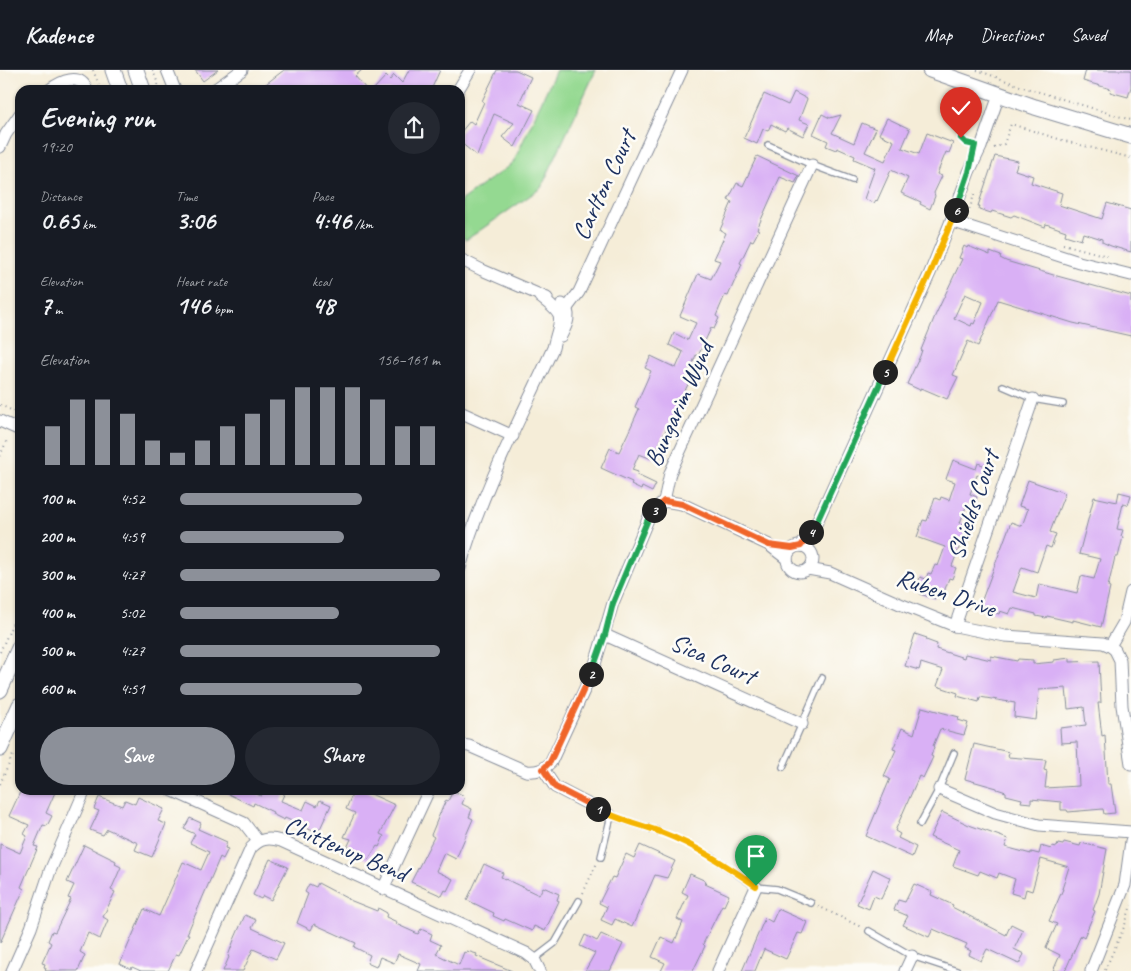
<!DOCTYPE html>
<meta charset="utf-8">
<style>
:root{--surface:#171b24;--page:#242831;--text:#f1f3f6;--muted:#9ea1a6;--line:#363941;--accent:#8c9099}
body{margin:0;font-family:Caveat,sans-serif;background:var(--page);color:var(--text);height:100vh;display:flex;flex-direction:column;font-size:19px;white-space:nowrap}
*{box-sizing:border-box;margin:0}
p{font-size:16px;color:var(--muted)}
.icon{flex:none;width:28px;height:28px;fill:none;stroke:currentColor;stroke-width:2;stroke-linecap:round;stroke-linejoin:round}
.map{position:relative;flex:1;overflow:hidden}
.details{position:absolute;left:15px;top:15px;width:450px;height:710px;display:flex;flex-direction:column;background:var(--surface);border-radius:15px;box-shadow:0 1px 4px #0004}
.details>*{flex:none}
.pin{position:absolute;display:grid;place-items:center;width:42px;height:42px;color:#fff;margin:-51px -21px;border-radius:50% 50% 50% 0;rotate:-45deg;box-shadow:0 0 5px #0007}
.pin .icon{rotate:45deg}
.km{position:absolute;width:25px;height:25px;margin:-12px;border-radius:50%;background:#222;color:#fff;font-size:14px;line-height:25px;text-align:center}
.round{display:grid;place-items:center;flex:none;width:52px;height:52px;border-radius:26px;background:var(--page)}
.overview{display:flex;align-items:center;justify-content:space-between;height:85px;padding:0 25px}
h1{font-size:28px;font-weight:700;line-height:38px}
.figures{display:grid;grid-template-columns:repeat(3,1fr);gap:8px;height:85px;padding:5px 25px}
.figures div{display:grid;align-content:center}
.figures b{font-size:25px;font-weight:700}
.figures small{font-size:14px;font-weight:400}
.figures p{font-size:14px}
.chart{height:140px;padding:10px 25px}
.chart p{display:flex;justify-content:space-between}
.chart svg{width:100%;height:90px;margin-top:5px;stroke:var(--accent);stroke-width:6}
.cta{display:flex;gap:10px;margin-top:auto;padding:10px 25px}
.cta a{flex:1;height:58px;border-radius:30px;background:var(--accent);color:#fff;font-size:20px;font-weight:700;line-height:58px;text-align:center}
.cta a+a{background:var(--page);color:var(--text)}
ul{padding:0 25px;list-style:none;font-size:16px}
li{display:grid;grid-template-columns:80px 60px 1fr;align-items:center;height:38px}
li i{height:12px;border-radius:6px;background:var(--accent)}
header{display:flex;align-items:center;gap:30px;box-sizing:border-box;height:70px;padding:0 25px;background:var(--surface);border-bottom:1px solid var(--line)}
header strong{font-size:24px}
nav{display:flex;gap:28px;margin-inline-start:auto;font-size:18px}
.map>svg:first-child{display:block}
.green{fill:#94d991;stroke:#588478}
.building{fill:#d9b0f5;fill-rule:evenodd}
.lines{fill:none;stroke-linecap:round;stroke-linejoin:round}
.lane-casing{stroke:#888e9b;stroke-width:8}
.street-casing{stroke:#888e9b;stroke-width:13}
.secondary-casing{stroke:#888e9b;stroke-width:17}
.path{stroke:#888e9b;stroke-width:2;stroke-dasharray:1 4;stroke-linecap:butt}
.lane{stroke:#fff;stroke-width:5.5}
.street{stroke:#fff;stroke-width:11}
.secondary{stroke:#fff;stroke-width:15}
.split-1-casing{stroke:#fff;stroke-width:10}
.split-2-casing{stroke:#fff;stroke-width:10}
.split-3-casing{stroke:#fff;stroke-width:10}
.split-4-casing{stroke:#fff;stroke-width:10}
.split-5-casing{stroke:#fff;stroke-width:10}
.split-6-casing{stroke:#fff;stroke-width:10}
.split-7-casing{stroke:#fff;stroke-width:10}
.split-1{stroke:#f5b400;stroke-width:6}
.split-2{stroke:#f0652b;stroke-width:6}
.split-3{stroke:#22a559;stroke-width:6}
.split-4{stroke:#f0652b;stroke-width:6}
.split-5{stroke:#22a559;stroke-width:6}
.split-6{stroke:#f5b400;stroke-width:6}
.split-7{stroke:#22a559;stroke-width:6}
.labels{text-anchor:middle;dominant-baseline:central;stroke-width:5;stroke-linejoin:round;paint-order:stroke}
.street-label{font-size:25px;fill:#1b2f5e;stroke:#fdfcf7}
</style>
<header>
<strong>Kadence</strong>
<nav><a>Map</a><a>Directions</a><a>Saved</a></nav>
</header>
<div class="map">
<svg width="1131" height="901" viewBox="0 0 1131 901">
<rect width="100%" height="100%" fill="#fdfcf7"/>
<filter id="ink" filterUnits="userSpaceOnUse"><feTurbulence type="fractalNoise" baseFrequency=".02" numOctaves="2"/><feDisplacementMap in="SourceGraphic" scale="10" xChannelSelector="R" yChannelSelector="G"/><feConvolveMatrix kernelMatrix="1 2 1 2 8 2 1 2 1" color-interpolation-filters="sRGB"/></filter>
<filter id="wash" filterUnits="userSpaceOnUse"><feTurbulence type="fractalNoise" baseFrequency=".0096" numOctaves="4" result="noise"/><feDisplacementMap in="SourceGraphic" scale="20" xChannelSelector="R" yChannelSelector="G"/><feGaussianBlur stdDeviation="1.12" result="paint"/><feColorMatrix in="noise" values="0 0 0 0 0 0 0 0 0 0 0 0 0 0 0 0 0 1.4 0 .05"/><feComposite in="paint" operator="in"/></filter>
<g filter="url(#wash)">
<rect width="100%" height="100%" fill="#f5edd8"/>
<!-- green -->
<path class="green" d="M556,0H596L541,118L466,170L460,165V131L513,93Z"/>
<g id="blocks">
<!-- building -->
<g class="building">
<path d="M195,0H218L203,11Z"/>
<path d="M284,0H362L355,6L367,20H258Z"/>
<path d="M409,0H440L431,20H373L386,6L390,10L394,5L402,13Z"/>
<path d="M497,0H516L531,7L519,33L534,40L515,77L502,67L514,53L494,44L477,86L460,72V63L470,51L474,54L484,32L482,31Z"/>
<path d="M1086,0H1131V17L1128,27L1110,22L1111,19L1083,11Z"/>
<path d="M794,22L807,29L799,50L809,54L803,66L787,58L785,61L771,54L768,61L763,59L757,74L744,68L764,24L788,35Z"/>
<path d="M822,44L830,48L841,45L832,63L854,73L862,53L876,59L865,82L885,91L894,71L879,64L887,48L910,59L902,78L919,84L927,63L953,73L949,83L946,82L937,104L942,106L934,123L935,126L930,139L920,134L921,132L901,123L908,108L891,100L877,131L876,130L874,133L864,129L875,98L854,89L855,86L837,78L836,80L826,76L828,71L813,64Z"/>
<path d="M757,86L799,106L795,113L780,107L757,159L759,160L753,171L751,170L740,193L742,194L728,226L725,225L716,246L719,248L714,259L711,258L698,286L696,285L689,302L693,304L652,389L639,384L632,400L638,402L637,405L656,414L652,422L642,417L641,420L631,415L632,412L601,398L610,378L619,382L629,361L639,339L635,337L651,301L645,298L651,286L676,298L683,282L669,275L674,263L688,270L696,253L680,246L698,204L711,209L720,191L714,189L726,163L720,160L732,132L728,130L737,113L743,116Z"/>
<path d="M995,86L1018,91L1015,100L1033,106L1031,113L1062,123L1059,135L1102,149L1107,133L1131,140V182L1111,176L1102,172V169L1083,163L1081,170L1065,165L1066,161L1046,154L1045,157L1014,145L1011,147L992,141L991,143L979,139L980,136H978Z"/>
<path d="M964,176L967,178L968,176L990,185V182L1001,186L1000,188L1006,191L1057,206L1131,226V266L1073,253L998,230L978,276L968,271L953,305L958,307L947,329L926,320L920,318V320L907,314L920,286L922,280H921L935,246L962,189L959,188ZM965,224L983,232L974,254L972,253L971,256L954,248Z"/>
<path d="M953,390L976,399L978,393L988,397L984,408L977,405L970,424L977,427L974,437L967,434L960,453L968,455L952,496L956,498L952,509L949,508L943,525L937,523L935,529L920,524L922,521L916,519L920,507L926,509L928,503L931,504L935,495L938,496L945,477L917,467L923,450L927,451L935,428L940,430L941,427L949,430L955,412L946,409Z"/>
<path d="M1028,410L1065,423L1050,462L1056,464L1051,478L1046,476L1037,502L1022,497L1013,522L1036,528L1039,514L1077,523L1081,506L1094,509L1100,489L1079,484L1094,427L1117,432L1119,422L1131,425L1128,435L1123,434L1117,459L1123,460L1121,466L1123,467L1118,487H1115L1108,517L1110,518L1101,557L1073,550V552L1047,546L1046,548L1036,546V544L1012,538L1009,544L1000,541L999,544L990,541L991,539L980,535L1011,452L1022,456L1028,439L1019,436Z"/>
<path d="M915,564L927,568L926,570L937,574L936,579L964,588L965,584L991,590V586L1017,591L1018,589L1033,590V594L1054,592V590L1070,588V592L1099,591L1101,633H1098L1102,666L1105,665L1108,714H1111L1115,743L1104,744L1103,739L1068,742L1067,740H1061V732L1031,729V733L1021,732L1022,729L1006,725V722L997,719V718L965,709L974,674L1009,682L1008,687L1046,690L1044,700L1047,701L1045,718L1079,716L1077,672L1061,673L1060,658L1086,655L1084,637L1068,639L1066,618L1039,620L1036,650L1014,647L1015,633L980,627L979,632L957,626L958,623L937,616L943,600L921,593L919,600L905,596Z"/>
<path d="M922,637L959,647L958,650L968,653L964,665L940,659L933,676L934,677L931,686L933,687L923,708L919,706L895,761L900,764L898,768L916,777L912,787L866,766L890,709L884,706L896,680L893,679L902,658L914,664Z"/>
<path d="M21,720H56L46,743L52,746L47,756L43,755L34,776L38,777L21,817L24,819L0,873V774L20,783L27,766L24,764L29,755L9,746Z"/>
<path d="M220,720H248L261,726L264,720H286L281,731L303,740L307,731L317,736L320,730L331,735L319,761L316,760L315,762L285,748L284,750L272,744L273,742L254,733L253,736Z"/>
<path d="M354,720H362L395,735L380,764L384,766L379,777L377,776L368,790L346,780L351,769L344,767L355,743L346,739Z"/>
<path d="M453,721L465,726L462,734L472,739L469,747L473,749L456,789L444,783L436,801L453,809L447,821L445,820L442,826L411,812L434,767L431,765L438,748L446,730L448,731Z"/>
<path d="M99,727L122,736L125,730L135,734L138,727L164,739L158,751L166,754L152,787L135,780L138,773L107,759L103,765L90,760L99,741L94,739Z"/>
<path d="M942,742L969,755L1008,769L1005,777L1031,784V782L1039,784L1041,776L1051,779L1052,776L1057,777L1058,774L1063,775L1064,772L1080,776L1081,773L1107,779L1099,824L1093,840L1095,841L1084,867L1081,865L1065,901H1053L1060,885L1046,878L1057,854L1049,851L1063,819H1062L1069,797L1041,789L1032,821L1026,819L1024,827L1011,823L1015,809L999,803L997,808L980,801L978,805L953,796L959,780L930,767Z"/>
<path d="M190,748L201,753L198,759L227,772L225,778L228,779L223,789L220,787L187,864H189L179,885L176,884L168,901H141L132,897L131,899L120,894L144,839L159,846L183,792L201,800L209,782L190,773L195,764L184,759Z"/>
<path d="M84,775L116,791L115,794L121,797L111,820L115,822L103,847L108,850L100,869L88,863L80,882L85,885L78,901H45L46,898L44,897L45,894L42,893L51,873L48,871L52,861L55,862L71,829L68,828L74,815L67,812Z"/>
<path d="M640,775L675,791L667,808L655,805L632,857L615,849L612,855L601,850L607,837L599,833L612,807L615,808L626,784L634,788Z"/>
<path d="M270,789L288,797L271,830L263,826L261,829L253,825Z"/>
<path d="M484,794L503,803L501,807L539,825L543,817L559,824L557,830L559,831L545,861L534,856L532,861L505,849L504,851L493,846L494,843L467,830Z"/>
<path d="M873,799L891,808L881,829L874,826L869,839L857,834Z"/>
<path d="M690,804L706,811L705,814L729,825L724,836L722,835L703,874L705,876L693,901H661L665,893L652,887L661,867L674,873L683,852L677,849L688,825L682,822Z"/>
<path d="M318,813L352,831L377,841L378,838L387,843L386,847L397,852L396,854L418,864L421,859L432,864L430,870L441,875L436,884L459,895L464,882L466,883L467,881L477,884L476,886L512,901H418L421,894L398,884L394,893L380,887L376,897L367,893L370,885L354,877L356,873L314,854L311,860L297,853L308,824L305,822L309,814L316,817Z"/>
<path d="M914,814L932,822L931,825L953,835L952,837L1006,865L1011,854L1023,860L1014,879L1024,884L1019,894L987,879L981,891L969,885L971,881L965,878L967,874L933,859L929,867L903,855L908,846L894,840L898,830L905,832Z"/>
<path d="M778,839L807,852L802,864L798,863L786,889L764,879L755,901H742L765,848L772,852Z"/>
<path d="M245,845L256,850L252,858L284,873L276,889L253,879L243,901H223L229,887L228,886L234,870Z"/>
<path d="M601,864L623,874L610,901H585L595,883L580,876L585,865L597,871Z"/>
</g>
</g>
</g>
<g filter="url(#ink)">
<use href="#blocks" fill-opacity="0" stroke="#888e9b" stroke-width="1"/>
<g class="lines">
<!-- lane casing -->
<g class="lane-casing">
<g id="lane">
<path d="M768,75L812,95L852,110"/>
<path d="M1003,316L1033,329L1063,334"/>
<path d="M783,697L822,608"/>
<path d="M920,754L939,719L954,683"/>
<path d="M711,786L756,817L777,819L811,833"/>
<path d="M601,787L611,746L664,763"/>
<path d="M869,861L912,886L957,901"/>
<path d="M534,889L555,873L579,831"/>
</g>
</g>
<!-- street casing -->
<g class="street-casing">
<g id="street">
<path d="M167,0L175,20"/>
<path d="M49,20C61,11 80,2 87,20"/>
<path d="M214,20L242,0"/>
<path d="M458,20L470,0"/>
<path d="M0,77L6,64L20,44"/>
<path d="M951,151L1079,192L1131,205"/>
<path d="M460,189L482,200L547,228"/>
<path d="M559,244L567,238L579,222L682,0"/>
<path d="M561,266C567,255 573,243 562,234"/>
<path d="M460,342L513,366"/>
<path d="M0,351L20,360"/>
<path d="M664,431L682,434L769,475L787,489"/>
<circle cx="800" cy="489" r="13"/>
<path d="M801,476L815,456L930,203L951,151L969,102L981,77L999,25"/>
<path d="M460,498C481,422 520,350 553,278C560,247 568,248 540,227"/>
<path d="M808,499L830,503L900,534L955,556L1005,566L1103,573L1110,576L1115,580L1120,590L1122,636L1131,694"/>
<path d="M955,556L1033,329"/>
<path d="M605,565L802,654"/>
<path d="M1110,576L1124,552L1131,522"/>
<path d="M460,675L469,676L526,701C537,702 543,700 551,692L593,601L613,533L651,442L664,431L670,403L812,95"/>
<path d="M543,699L555,717L611,746"/>
<path d="M939,719L995,743L1039,755L1131,762"/>
<path d="M171,720L244,753L258,771"/>
<path d="M383,819L429,720"/>
<path d="M12,901L31,858L50,801L85,720"/>
<path d="M196,901L251,778C260,769 267,767 281,771L526,883L534,889L540,901"/>
<path d="M718,901L756,817"/>
<path d="M905,901L912,886"/>
<path d="M1091,901L1125,815L1131,771"/>
</g>
</g>
<!-- secondary casing -->
<g class="secondary-casing">
<g id="secondary">
<path d="M113,0L120,20"/>
<path d="M136,0L143,20"/>
<path d="M930,0L1035,37L1131,66"/>
<path d="M0,620L20,576"/>
<path d="M0,679L20,635"/>
</g>
</g>
<!-- path -->
<g class="path">
<path d="M93,0L101,20"/>
<path d="M153,0L160,20"/>
<path d="M977,0L1023,17L1131,50"/>
<path d="M969,74L966,73L957,63L970,29"/>
<path d="M994,78L1004,74L1011,54L1065,71L1131,88"/>
<path d="M968,144L975,122"/>
<path d="M1063,174L1107,186"/>
<path d="M0,335L20,344"/>
<path d="M0,386L8,368"/>
<path d="M0,582L20,537"/>
<path d="M0,714L13,685"/>
<path d="M671,767L702,782"/>
<path d="M583,823L597,793"/>
<path d="M818,836L861,857"/>
<path d="M1105,900L1125,855L1131,835"/>
</g>
<!-- lane -->
<use href="#lane" class="lane"/>
<!-- street -->
<use href="#street" class="street"/>
<!-- secondary -->
<use href="#secondary" class="secondary"/>
</g>
</g>
<g class="lines" filter="url(#ink)">
<!-- split-1 casing -->
<g class="split-1-casing">
<path id="split-1" d="M598,739C619,750 642,755 663,763C697,776 727,796 756,816"/>
</g>
<!-- split-2 casing -->
<g class="split-2-casing">
<path id="split-2" d="M591,604L550,692L543,699L555,717L598,739"/>
</g>
<!-- split-3 casing -->
<g class="split-3-casing">
<path id="split-3" d="M591,604L605,565L613,533L651,442L654,440"/>
</g>
<!-- split-4 casing -->
<g class="split-4-casing">
<path id="split-4" d="M654,440L664,431L682,434L769,475L792,478L801,476L811,462"/>
</g>
<!-- split-5 casing -->
<g class="split-5-casing">
<path id="split-5" d="M811,462L815,456L885,302"/>
</g>
<!-- split-6 casing -->
<g class="split-6-casing">
<path id="split-6" d="M885,302L930,203L956,140"/>
</g>
<!-- split-7 casing -->
<g class="split-7-casing">
<path id="split-7" d="M956,140L969,102L975,75L966,73L961,68"/>
</g>
<!-- split-1 -->
<use href="#split-1" class="split-1"/>
<!-- split-2 -->
<use href="#split-2" class="split-2"/>
<!-- split-3 -->
<use href="#split-3" class="split-3"/>
<!-- split-4 -->
<use href="#split-4" class="split-4"/>
<!-- split-5 -->
<use href="#split-5" class="split-5"/>
<!-- split-6 -->
<use href="#split-6" class="split-6"/>
<!-- split-7 -->
<use href="#split-7" class="split-7"/>
</g>
<g class="labels">
<!-- street labels -->
<g class="street-label">
<text transform="translate(604 115) rotate(-65)">Carlton Court</text>
<text transform="translate(679 334) rotate(-66)">Bungarim Wynd</text>
<text transform="translate(973 435) rotate(-71)">Shields Court</text>
<text transform="translate(946 523) rotate(19)">Ruben Drive</text>
<text transform="translate(713 589) rotate(24)">Sica Court</text>
<text transform="translate(346 779) rotate(23)">Chittenup Bend</text>
</g>
</g>
</svg>
<div class="pin" style="left:756px;top:816px;background:#1e9e55"><svg class="icon" aria-label="arrive" viewBox="0 0 24 24"><path d="M6 21V4h12l-3 4 3 4H6"/></svg></div>
<div class="pin" style="left:961px;top:68px;background:#d93025"><svg class="icon" aria-label="check" viewBox="0 0 24 24"><path d="M5 12l5 5 9-10"/></svg></div>
<b class="km" style="left:598px;top:739px">1</b>
<b class="km" style="left:591px;top:604px">2</b>
<b class="km" style="left:654px;top:440px">3</b>
<b class="km" style="left:811px;top:462px">4</b>
<b class="km" style="left:885px;top:302px">5</b>
<b class="km" style="left:956px;top:140px">6</b>
<section class="details">
<div class="overview"><div><h1>Evening run</h1><p>19:20</p></div><a class="round"><svg class="icon" aria-label="share" viewBox="0 0 24 24"><path d="M12 15V3M7 8l5-5 5 5M5 13v7h14v-7"/></svg></a></div>
<div class="figures">
<div><p>Distance</p><b>0.65<small> km</small></b></div>
<div><p>Time</p><b>3:06</b></div>
<div><p>Pace</p><b>4:46<small> /km</small></b></div>
</div>
<div class="figures">
<div><p>Elevation</p><b>7<small> m</small></b></div>
<div><p>Heart rate</p><b>146<small> bpm</small></b></div>
<div><p>kcal</p><b>48</b></div>
</div>
<div class="chart"><p><span>Elevation</span>156–161 m</p>
<svg viewBox="0 0 160 44" preserveAspectRatio="none"><path d="M5 44V25M15 44V12M25 44V12M35 44V19M45 44V32M55 44V38M65 44V32M75 44V25M85 44V19M95 44V12M105 44V6M115 44V6M125 44V6M135 44V12M145 44V25M155 44V25"/></svg>
</div>
<ul>
<li><b>100 m</b>4:52<i style="width:70%"></i></li>
<li><b>200 m</b>4:59<i style="width:63%"></i></li>
<li><b>300 m</b>4:27<i style="width:100%"></i></li>
<li><b>400 m</b>5:02<i style="width:61%"></i></li>
<li><b>500 m</b>4:27<i style="width:100%"></i></li>
<li><b>600 m</b>4:51<i style="width:70%"></i></li>
</ul>
<div class="cta"><a>Save</a><a>Share</a></div>
</section>
</div>
